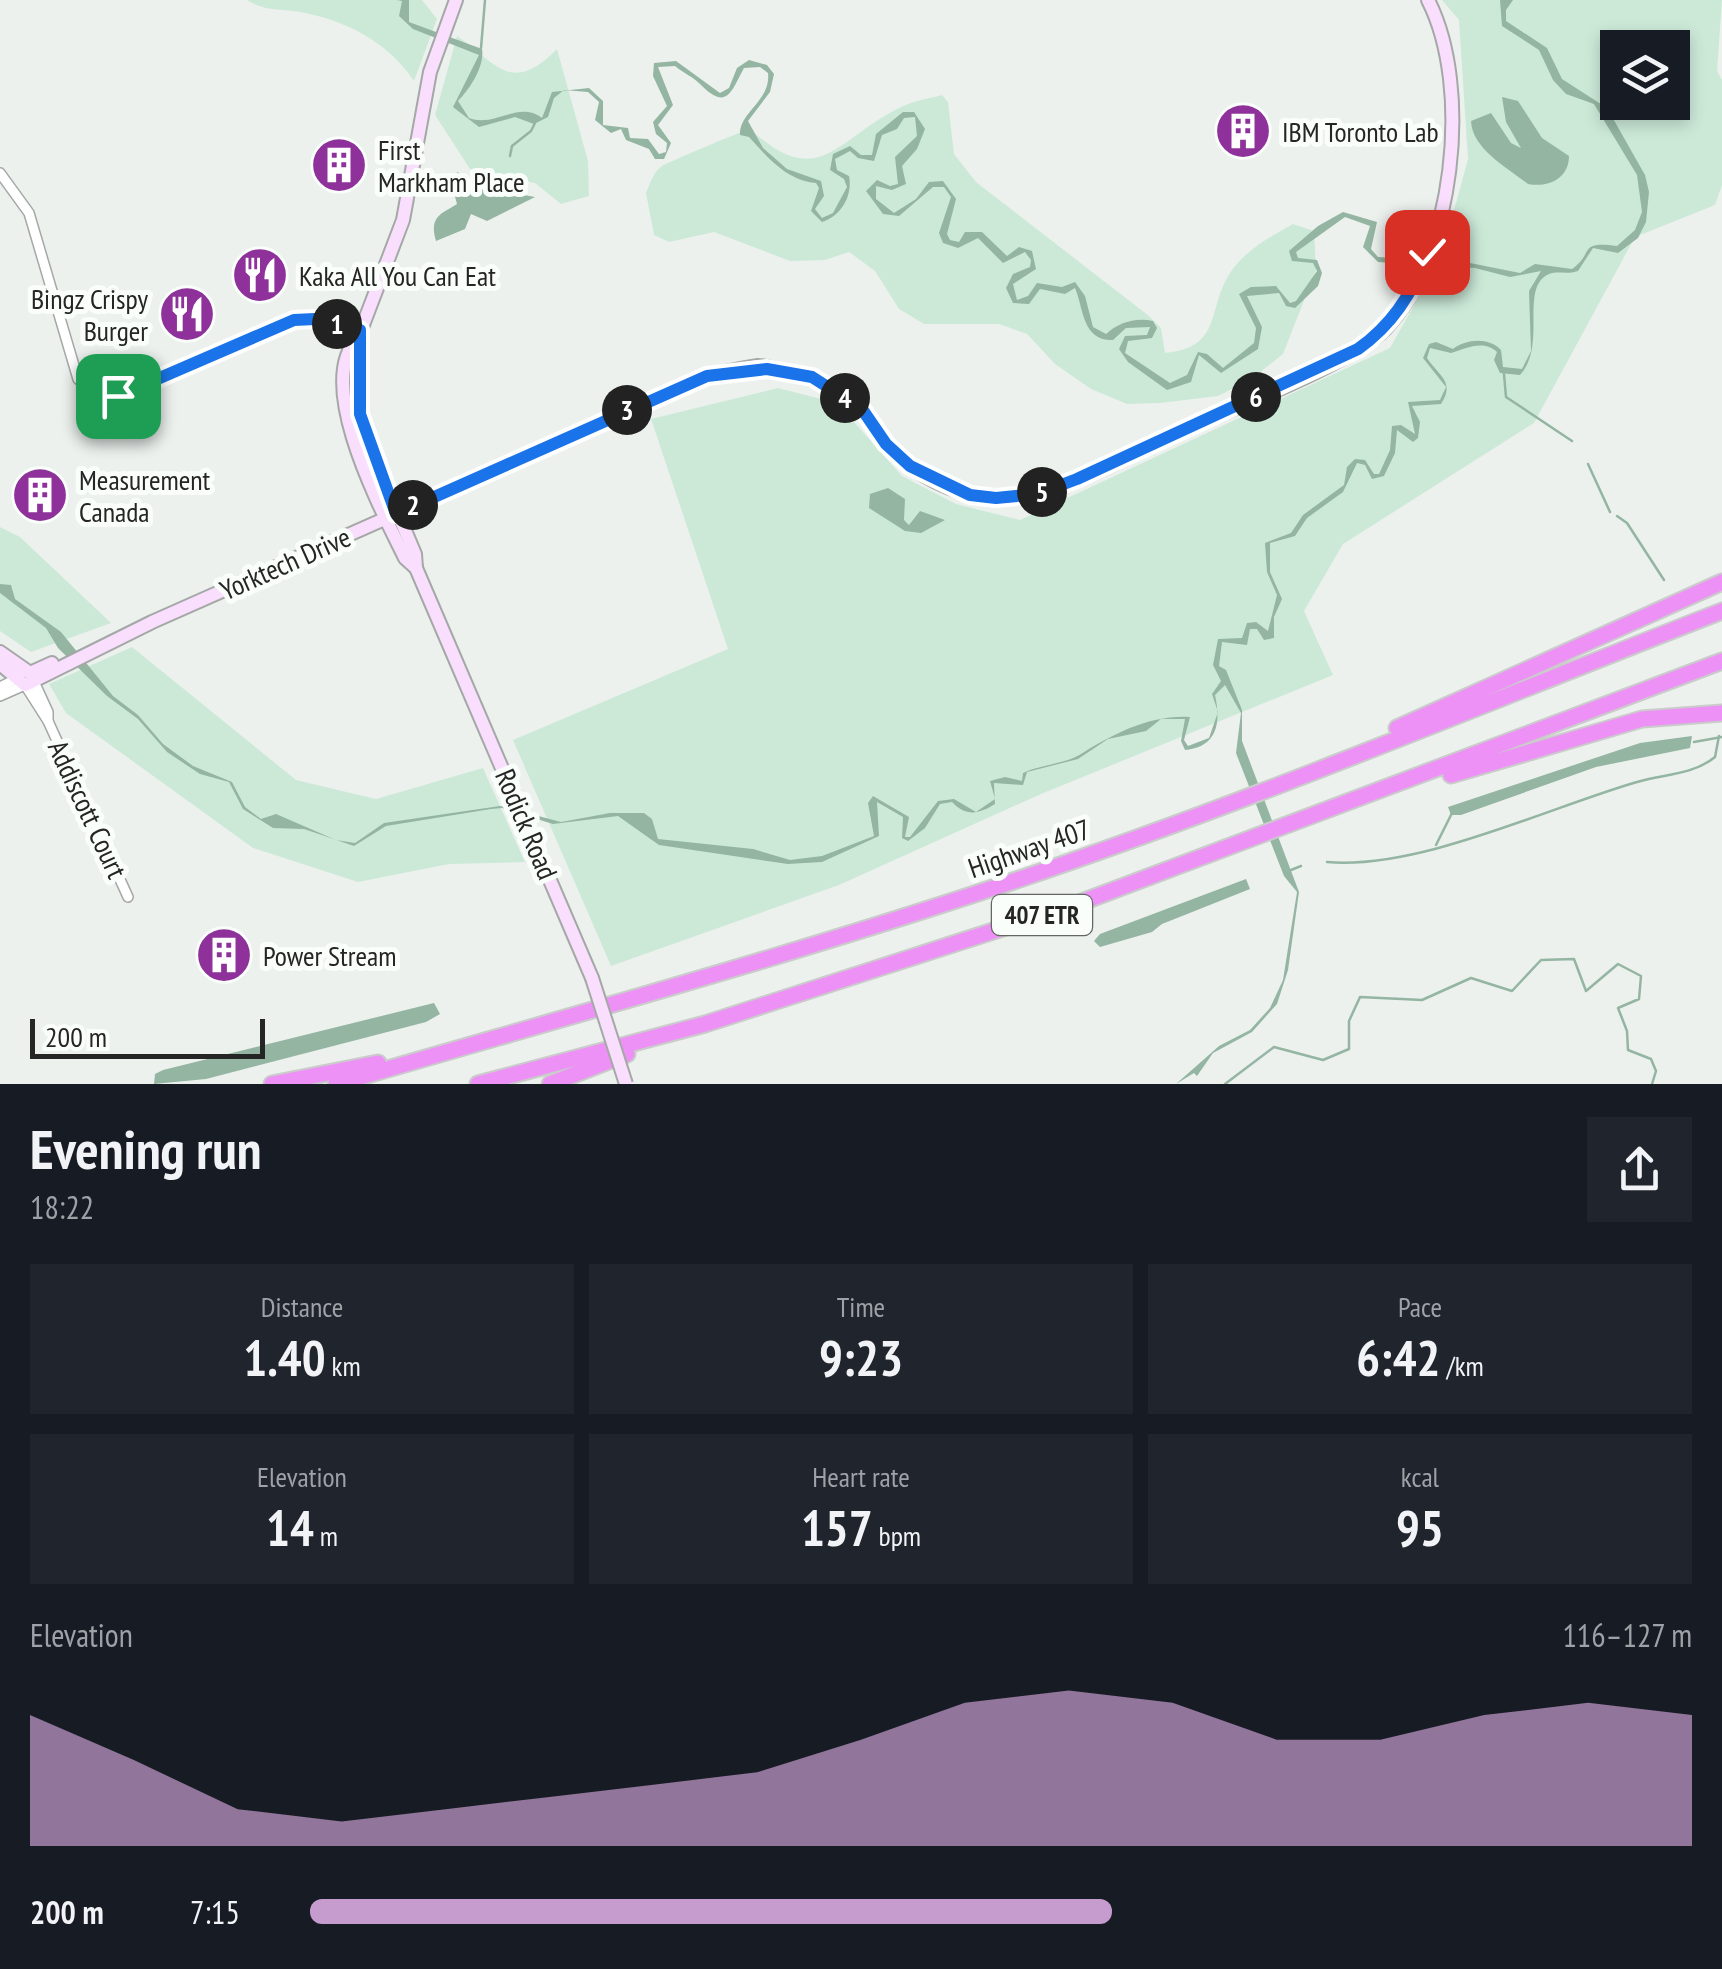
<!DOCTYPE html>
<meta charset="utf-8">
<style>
:root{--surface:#171b24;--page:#20242c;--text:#f1f3f6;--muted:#9ea1a6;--accent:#c59ccd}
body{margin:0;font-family:"PT Sans Narrow",sans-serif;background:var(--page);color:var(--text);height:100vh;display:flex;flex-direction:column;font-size:38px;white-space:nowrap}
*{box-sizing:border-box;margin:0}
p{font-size:32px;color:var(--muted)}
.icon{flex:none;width:55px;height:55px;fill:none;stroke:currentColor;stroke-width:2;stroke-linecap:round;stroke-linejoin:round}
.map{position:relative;height:1084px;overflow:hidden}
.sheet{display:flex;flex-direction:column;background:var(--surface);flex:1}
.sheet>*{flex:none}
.tools{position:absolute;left:1600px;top:30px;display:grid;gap:20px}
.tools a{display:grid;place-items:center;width:90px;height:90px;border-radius:0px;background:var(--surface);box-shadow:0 5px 15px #0003;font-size:50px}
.scale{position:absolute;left:30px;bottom:25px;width:235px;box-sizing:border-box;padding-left:10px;border:5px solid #242524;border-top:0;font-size:28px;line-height:35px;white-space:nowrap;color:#242524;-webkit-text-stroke:8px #f9fefb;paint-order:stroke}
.pin{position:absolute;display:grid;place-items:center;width:85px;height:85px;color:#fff;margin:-42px;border-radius:20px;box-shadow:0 5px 15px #0006}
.km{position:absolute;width:50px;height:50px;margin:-25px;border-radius:50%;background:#222;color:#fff;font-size:28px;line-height:50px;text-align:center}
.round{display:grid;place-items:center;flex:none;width:105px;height:105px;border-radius:0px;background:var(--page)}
.summary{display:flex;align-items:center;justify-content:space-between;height:170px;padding:0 30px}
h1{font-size:55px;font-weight:600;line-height:75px}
.stats{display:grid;grid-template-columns:repeat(3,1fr);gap:15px;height:170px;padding:10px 30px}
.stats div{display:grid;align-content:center;border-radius:0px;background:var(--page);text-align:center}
.stats b{font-size:50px;font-weight:600}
.stats small{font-size:28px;font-weight:400}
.stats p{font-size:28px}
.chart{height:280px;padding:20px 30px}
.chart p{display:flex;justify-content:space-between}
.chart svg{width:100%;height:180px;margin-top:10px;fill:var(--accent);opacity:.7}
ul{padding:0 30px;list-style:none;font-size:32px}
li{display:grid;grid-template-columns:160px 120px 1fr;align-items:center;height:75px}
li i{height:25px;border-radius:12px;background:var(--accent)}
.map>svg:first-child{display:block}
.green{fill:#cce9d8;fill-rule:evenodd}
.water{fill:#94b5a2}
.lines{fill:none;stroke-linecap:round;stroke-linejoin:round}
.stream{stroke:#94b5a2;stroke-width:2.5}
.street-casing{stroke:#a4a8a6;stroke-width:12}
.secondary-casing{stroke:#a4a8a6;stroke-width:16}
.highway-casing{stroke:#cacbca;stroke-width:19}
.street{stroke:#fff;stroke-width:9}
.secondary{stroke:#fadefd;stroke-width:12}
.highway{stroke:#ed91f7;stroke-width:15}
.secondary-bridge-casing{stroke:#a4a8a6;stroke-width:16;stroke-linecap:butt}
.secondary-bridge{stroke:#fadefd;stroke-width:12}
.route-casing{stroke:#fff;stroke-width:20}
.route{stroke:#1a73e8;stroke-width:12}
.labels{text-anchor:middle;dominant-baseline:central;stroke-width:10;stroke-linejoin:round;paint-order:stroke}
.shield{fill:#f9fefb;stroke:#646664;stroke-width:2.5}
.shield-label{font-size:25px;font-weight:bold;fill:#242524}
.poi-label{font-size:28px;fill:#242524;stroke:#f9fefb;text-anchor:start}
.street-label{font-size:28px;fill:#242524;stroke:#f9fefb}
</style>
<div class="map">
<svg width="1722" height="1084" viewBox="0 0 1722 1084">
<rect width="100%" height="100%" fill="#ecf1ee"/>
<!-- green -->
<g class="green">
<path d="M247,0H422L437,19L414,81C389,43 346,20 300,12C281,9 263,11 247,0Z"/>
<path d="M1442,0H1722L1717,71L1722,80V185L1715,205L1635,237L1534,423L1343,544L1304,611L1333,675L1041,794L839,885L611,966L513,740L728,649L651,419L778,388L837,403L902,476L956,504L1020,520L1390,348L1442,255L1468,159L1459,20ZM1618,48H1672V102H1618Z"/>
<path d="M457,36C496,63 511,96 557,49L588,161L589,196L561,204L535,183L470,169L435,115Z"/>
<path d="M942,95L948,102L954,154L976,182L1149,316L1161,328L1165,353C1223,347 1206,311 1230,273C1245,250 1270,237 1293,224L1314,231L1316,270L1283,354L1250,380L1218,396L1160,403L1127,404L1091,389L1055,364L1027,334L999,324H924L899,309L875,271L849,252L825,260L790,261L714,232L669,242L654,235L646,193C650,184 653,172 662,166C669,162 744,130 750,129C818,192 836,140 897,109C912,101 927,99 942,95Z"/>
<path d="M0,527L20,537L111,623L31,652L0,631Z"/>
<path d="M132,647L296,780L376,799L483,768L525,862L449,864L358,882L253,848L66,713L49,684Z"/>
</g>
<!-- water -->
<g class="water">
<path d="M397,0H409V22L482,49C485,66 470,89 458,101L469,118C495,128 518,100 542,118L552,92L589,88L603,101V125L628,128L630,138L648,139L659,154L666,152L667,143L656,134L653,122L667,106L653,76L654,63L676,61L720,93L729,88L737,68L749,60L767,65L774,74L770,92L748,121L763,148L787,169L821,181L824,196L815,209L822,218L833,213L847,187L844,179L830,170L833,154L850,146L861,155H872L876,134L903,112H914L925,129L917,149L902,166L906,184L892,190L876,186V199L894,213L916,199L929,182L943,181L956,199L947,234L950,240L959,242L965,232H982L1007,256L1019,247L1032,251L1036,269L1013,284L1017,300L1028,296L1037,283L1062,287L1075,282L1085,296L1093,327L1106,334C1118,323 1135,317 1153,321L1157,328L1152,338L1128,341L1125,353L1170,383L1187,375L1198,352L1207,354L1223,368L1254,343L1256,328L1239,294L1251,287L1276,286L1290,303L1296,301L1317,271L1313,263L1292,261L1289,251L1318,226L1343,212L1377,222L1371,249L1378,257L1470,263L1520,273L1535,264L1572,269C1595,253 1577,241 1617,246L1635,230L1642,212L1637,175L1594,104L1566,94L1553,80L1539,50L1502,26L1500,0H1513L1506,10V21L1547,48L1562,79L1607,108L1645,175L1649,192L1646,222L1638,238L1618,253L1593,248L1578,271C1567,275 1555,270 1547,275C1520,290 1547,346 1520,375L1500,373L1494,360L1497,352C1483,339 1465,349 1451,353L1430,348L1427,358C1440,377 1455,382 1441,404L1412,406L1420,422L1418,438L1413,442L1397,430L1395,453L1384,476L1372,479L1365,465L1357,463L1343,492L1307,518L1295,536L1270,543V572L1282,599L1274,617V638L1264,640L1257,629H1250L1247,645L1222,642L1219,666L1226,670L1242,710V741L1299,892L1288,970L1277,1004L1252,1032L1213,1053L1197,1076L1194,1073L1176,1084L1219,1046L1250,1030L1270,1008L1283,980L1297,892L1284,876L1236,753L1241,713L1225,685L1215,695C1221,722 1218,747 1185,750L1181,741L1185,719H1161L1146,731L1108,739L1078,759L1027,772L1023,785L994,783L995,804C979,814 966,817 952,802L940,804L925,828L908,841L902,838L903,817L877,802L879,836L822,862L788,864L659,845L618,816L553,824L502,808L491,809L386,826L354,846L304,829L273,828L243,809L229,782L200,774L167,752L138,719L107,696L58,648L46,628L0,593V584L11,585L15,599L61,632L113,696L138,715L163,744L193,766L232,782L245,807L261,819L276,814L336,840L355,843L384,823L500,806L561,822L610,813H644L652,819L658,839L753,849L790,860L822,856L874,836L868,803L873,796L909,817L905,837H910L938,801L954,799L976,812L995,799L990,781L1005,777L1022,781L1023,773C1039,765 1065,764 1081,754C1115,733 1150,715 1190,717L1184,740L1188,746L1209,738L1218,712L1212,694L1221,681L1213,665L1218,639L1242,638L1247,623L1256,622L1268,631L1277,595L1267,572L1265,543L1291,533L1303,515L1344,485L1347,467L1355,459L1365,460L1374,474H1379L1390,450L1392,426L1401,425L1415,434L1408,402L1440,400L1446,387L1423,358L1429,344L1436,342L1453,349C1466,339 1489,337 1501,350L1503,367L1522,369L1531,351L1529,291L1541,271L1510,277L1475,268L1378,262L1363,247L1370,226L1345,217L1296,252L1298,258L1317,260L1322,273L1318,286L1295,308L1286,306L1279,293L1247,296L1262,327L1258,349L1221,373L1199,355L1191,382L1167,390L1128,362L1119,349L1125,336L1147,335L1150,327L1126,328L1113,340C1082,341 1084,309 1075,288L1065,294L1040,289L1029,304L1013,303L1006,288L1013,274L1030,267L1031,260L1025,252L1003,263L978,238L958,248L943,243L939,233L951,197L944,187H933L899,216L883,214L866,191L877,180L890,186L898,184L895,157L917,136L915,117L904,118L897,129L882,135L874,161L858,158L850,151L835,159L837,170L849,176C853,196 841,216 822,222L811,211L819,188L816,183C787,180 769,159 749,137L740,135C739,112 771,101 768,73L760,67L744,68C731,92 727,111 701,85C694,77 683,73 675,66L658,67L673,105L658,125L671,143L664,159H655L649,149L626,140L621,129L611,133L595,120L599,102L588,92L564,90L554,98L548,117L534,124L515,117L479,127L453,107L479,55L413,29L399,16L402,1Z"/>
<path d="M1502,97L1518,101L1542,138L1569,156C1569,178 1549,188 1528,184C1508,168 1472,149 1471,121L1491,113L1511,143L1521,148L1506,122Z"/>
<path d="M457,172L490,189L535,197L487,221L471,214L465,229L436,241C428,215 444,213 457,204L453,189Z"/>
<path d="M888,488L905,499L904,520L909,525L920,511L945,520L921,533L905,531L869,508L870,494Z"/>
<path d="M1692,736L1690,748L1596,767L1461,815H1451L1448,807L1640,743Z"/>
<path d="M1246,879L1250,889L1162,924L1152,932L1100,947L1094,941L1100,934Z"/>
<path d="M434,1003L440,1014L426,1022L206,1079L154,1084L155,1074L163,1070Z"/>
</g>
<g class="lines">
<!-- stream -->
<g class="stream">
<path d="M481,48L485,0"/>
<path d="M510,156L512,146L531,131L535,123"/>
<path d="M1504,374L1506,397L1572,441"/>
<path d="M1588,464L1610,512"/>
<path d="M1617,516L1627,523L1664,580"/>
<path d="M1694,742L1722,737"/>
<path d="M1436,845L1452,813"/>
<path d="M1327,862C1419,870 1547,808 1637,782C1664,774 1693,775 1715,757L1719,736"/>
<path d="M1291,870L1301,866"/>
<path d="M1225,1084L1274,1047L1323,1060L1349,1049V1021L1360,997L1422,1000L1471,978L1512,991L1541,960L1574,959L1586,991L1618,964L1641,976L1639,999L1618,1008L1627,1031L1628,1050L1651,1059L1656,1071L1652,1084"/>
</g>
<!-- street casing -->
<g class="street-casing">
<g id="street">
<path d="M0,173L29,213L78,379L99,399L118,395L294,320L315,319L360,331"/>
<path d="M32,677L48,712V721"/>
<path d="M0,687L20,677"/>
<path d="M0,696L25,685L48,721L128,897"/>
</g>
</g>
<!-- secondary casing -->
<g class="secondary-casing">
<g id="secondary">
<path d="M358,338L360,414L366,438L415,554L416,568L592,978"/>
<path d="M416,568L405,558C382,511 313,383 358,338L403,220L430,72L456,0"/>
<path d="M0,652L30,673L52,663"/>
<path d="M0,664L25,685L152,622L707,376C723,373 742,368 758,366C766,366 779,370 787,372C814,377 839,390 861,408C872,418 878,433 888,444C914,475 952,495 992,497C1056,501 1120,459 1176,434C1227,410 1349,365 1385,329C1454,257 1473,88 1428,0"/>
</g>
</g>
<!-- highway casing -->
<g class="highway-casing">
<g id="highway">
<path d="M1397,728L1722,582"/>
<path d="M1451,775L1642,719L1722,713"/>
<path d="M272,1084L378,1063"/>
<path d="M336,1084C559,1019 782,958 1002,885C1245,804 1483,704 1722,611"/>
<path d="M478,1084L705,1024L1074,905L1722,661"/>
<path d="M550,1084L627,1054"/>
</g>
</g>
<!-- street -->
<use href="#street" class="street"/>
<!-- secondary -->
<use href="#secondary" class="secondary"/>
<!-- highway -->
<use href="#highway" class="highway"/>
<!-- secondary-bridge casing -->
<g class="secondary-bridge-casing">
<path id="secondary-bridge" d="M592,978L626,1084"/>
</g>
<!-- secondary-bridge -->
<use href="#secondary-bridge" class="secondary-bridge"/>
</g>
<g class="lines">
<!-- route casing -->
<g class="route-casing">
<path id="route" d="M118,396L294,320L315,319L360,330V414L396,514L707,376L767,369L812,377L862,409L886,444L910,466L970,495L996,498L1037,494L1077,479L1358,349C1392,325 1414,292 1427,252"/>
</g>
<!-- route -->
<use href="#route" class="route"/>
</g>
<!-- icons -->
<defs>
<g id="building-disc" transform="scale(2.875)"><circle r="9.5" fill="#8f319a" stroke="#f9fefb"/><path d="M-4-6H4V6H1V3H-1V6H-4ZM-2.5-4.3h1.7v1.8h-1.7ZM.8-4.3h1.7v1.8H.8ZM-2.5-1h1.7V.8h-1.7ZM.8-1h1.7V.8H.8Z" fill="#fff"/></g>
<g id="restaurant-disc" transform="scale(2.875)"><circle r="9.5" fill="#8f319a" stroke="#f9fefb"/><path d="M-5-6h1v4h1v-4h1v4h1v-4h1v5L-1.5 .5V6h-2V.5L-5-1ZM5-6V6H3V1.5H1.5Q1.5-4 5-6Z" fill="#fff"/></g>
</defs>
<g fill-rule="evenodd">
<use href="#building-disc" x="1243" y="131"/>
<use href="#building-disc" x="339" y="165"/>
<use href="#restaurant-disc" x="260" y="275"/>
<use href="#restaurant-disc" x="187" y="314"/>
<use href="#building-disc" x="40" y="495"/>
<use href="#building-disc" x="224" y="955"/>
</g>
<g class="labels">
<!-- shield labels -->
<rect class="shield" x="992" y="895" width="100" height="40" rx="8"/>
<g class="shield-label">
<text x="1042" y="915">407 ETR</text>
</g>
<!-- poi labels -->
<g class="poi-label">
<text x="1282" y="131">IBM Toronto Lab</text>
<text x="378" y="149">First<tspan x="378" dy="32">Markham Place</tspan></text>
<text x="299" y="275">Kaka All You Can Eat</text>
<text x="148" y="298" text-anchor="end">Bingz Crispy<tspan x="148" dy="32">Burger</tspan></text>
<text x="79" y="479">Measurement<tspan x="79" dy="32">Canada</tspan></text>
<text x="263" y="955">Power Stream</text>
</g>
<!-- street labels -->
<g class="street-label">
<text transform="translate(285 563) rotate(-24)">Yorktech Drive</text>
<text transform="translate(88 809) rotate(65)">Addiscott Court</text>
<text transform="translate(527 824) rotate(67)">Rodick Road</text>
<text transform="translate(1029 848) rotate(-19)">Highway 407</text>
</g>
</g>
</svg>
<div class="tools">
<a><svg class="icon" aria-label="layers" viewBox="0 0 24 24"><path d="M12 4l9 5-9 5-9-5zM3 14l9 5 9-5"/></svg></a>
</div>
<div class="scale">200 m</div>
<div class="pin" style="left:118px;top:396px;background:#1e9e55"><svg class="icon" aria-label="arrive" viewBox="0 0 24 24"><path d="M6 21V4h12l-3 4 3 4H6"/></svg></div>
<div class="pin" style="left:1427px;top:252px;background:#d93025"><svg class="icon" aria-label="check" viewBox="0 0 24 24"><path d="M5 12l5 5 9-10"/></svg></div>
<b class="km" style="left:337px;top:324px">1</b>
<b class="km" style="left:413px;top:505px">2</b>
<b class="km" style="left:627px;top:410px">3</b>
<b class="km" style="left:845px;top:398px">4</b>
<b class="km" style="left:1042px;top:492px">5</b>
<b class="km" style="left:1256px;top:397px">6</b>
</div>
<section class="sheet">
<div class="summary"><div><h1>Evening run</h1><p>18:22</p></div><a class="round"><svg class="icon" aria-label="share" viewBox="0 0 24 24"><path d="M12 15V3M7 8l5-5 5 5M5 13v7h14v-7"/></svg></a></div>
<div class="stats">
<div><p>Distance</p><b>1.40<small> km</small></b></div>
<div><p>Time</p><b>9:23</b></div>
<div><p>Pace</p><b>6:42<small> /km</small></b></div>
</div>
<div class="stats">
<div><p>Elevation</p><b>14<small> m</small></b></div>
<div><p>Heart rate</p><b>157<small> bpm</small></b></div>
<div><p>kcal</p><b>95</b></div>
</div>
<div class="chart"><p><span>Elevation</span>116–127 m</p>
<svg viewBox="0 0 160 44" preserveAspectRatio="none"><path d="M0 44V12L10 23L20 35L30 38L40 35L50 32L60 29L70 26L80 18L90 9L100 6L110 9L120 18L130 18L140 12L150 9L160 12V44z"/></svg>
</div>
<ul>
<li><b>200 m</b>7:15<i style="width:58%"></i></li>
</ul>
</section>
